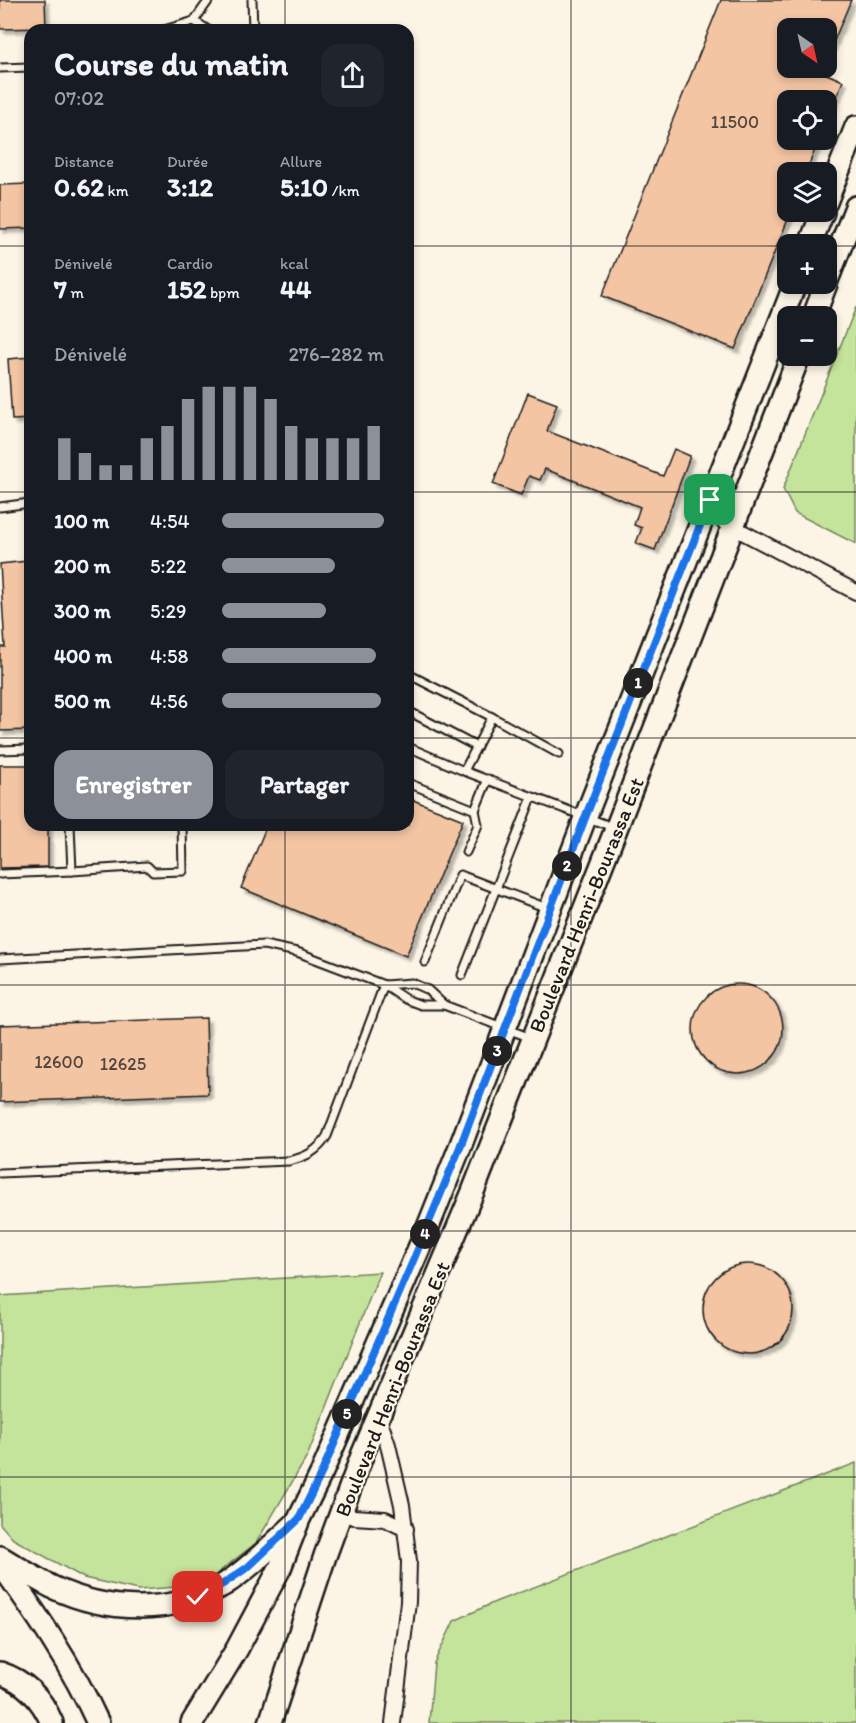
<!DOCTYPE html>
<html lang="fr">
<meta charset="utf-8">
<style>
:root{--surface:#171b24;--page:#20242c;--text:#f1f3f6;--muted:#9ea1a6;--accent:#8c9099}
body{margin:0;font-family:Itim,sans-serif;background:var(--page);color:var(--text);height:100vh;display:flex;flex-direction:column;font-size:22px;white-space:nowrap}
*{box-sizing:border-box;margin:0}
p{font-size:20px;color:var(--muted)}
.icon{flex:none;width:33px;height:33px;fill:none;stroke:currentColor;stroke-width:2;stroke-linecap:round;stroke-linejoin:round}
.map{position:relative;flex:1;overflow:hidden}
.panel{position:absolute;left:24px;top:24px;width:390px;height:807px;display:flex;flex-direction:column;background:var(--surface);border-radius:18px;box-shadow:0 3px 9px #0003}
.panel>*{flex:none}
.needle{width:39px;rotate:146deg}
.tools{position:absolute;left:777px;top:18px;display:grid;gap:12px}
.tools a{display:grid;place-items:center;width:60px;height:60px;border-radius:12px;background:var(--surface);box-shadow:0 3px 9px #0003;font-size:30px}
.pin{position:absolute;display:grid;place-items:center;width:51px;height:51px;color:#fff;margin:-26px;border-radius:12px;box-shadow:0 3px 9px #0006}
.km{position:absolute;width:30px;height:30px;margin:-15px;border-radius:50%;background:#222;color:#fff;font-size:16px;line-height:30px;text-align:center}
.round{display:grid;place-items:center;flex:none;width:63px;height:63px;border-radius:18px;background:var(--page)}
.head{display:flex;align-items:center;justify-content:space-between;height:102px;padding:0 30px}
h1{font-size:33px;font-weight:700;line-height:45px}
.figures{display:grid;grid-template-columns:repeat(3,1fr);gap:9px;height:102px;padding:6px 30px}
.figures div{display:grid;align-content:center}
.figures b{font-size:26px;font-weight:700}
.figures small{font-size:16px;font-weight:400}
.figures p{font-size:16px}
.chart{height:168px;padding:12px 30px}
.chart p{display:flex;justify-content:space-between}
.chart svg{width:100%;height:108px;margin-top:6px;stroke:var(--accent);stroke-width:6}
.button{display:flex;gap:12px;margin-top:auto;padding:12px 30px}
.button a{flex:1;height:69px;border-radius:18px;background:var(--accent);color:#fff;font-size:24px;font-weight:700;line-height:69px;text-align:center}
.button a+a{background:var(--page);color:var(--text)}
ul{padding:0 30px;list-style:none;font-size:20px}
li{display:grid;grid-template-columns:96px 72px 1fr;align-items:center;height:45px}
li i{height:15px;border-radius:8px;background:var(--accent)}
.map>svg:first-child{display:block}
.green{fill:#c4e39b;stroke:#70805c;stroke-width:1.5}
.building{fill:#f4c5a3;stroke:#1c1c1c;stroke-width:1.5;filter:url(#shadow)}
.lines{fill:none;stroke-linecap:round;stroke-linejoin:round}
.service-casing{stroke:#1c1c1c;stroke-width:11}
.minor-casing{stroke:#1c1c1c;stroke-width:18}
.primary-casing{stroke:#1c1c1c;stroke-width:26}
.service{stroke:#fcf5e5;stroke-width:7}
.minor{stroke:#fcf5e5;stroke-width:14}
.primary{stroke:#fcf5e5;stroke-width:21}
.route-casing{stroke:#fff;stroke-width:12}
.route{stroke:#1a73e8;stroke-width:8}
.grid{fill:none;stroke:#1c1c1c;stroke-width:1.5;stroke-opacity:0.55}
.labels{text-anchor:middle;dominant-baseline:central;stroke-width:4.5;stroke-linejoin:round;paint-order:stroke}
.number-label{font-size:18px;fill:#52463e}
.street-label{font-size:21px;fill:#1c1c1c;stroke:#fcf5e5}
</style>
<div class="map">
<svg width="856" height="1723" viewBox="0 0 856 1723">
<defs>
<filter id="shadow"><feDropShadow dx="4" dy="4" stdDeviation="1.5" flood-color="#0004"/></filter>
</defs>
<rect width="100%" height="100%" fill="#fcf5e5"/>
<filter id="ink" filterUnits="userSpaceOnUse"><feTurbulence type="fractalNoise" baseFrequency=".0167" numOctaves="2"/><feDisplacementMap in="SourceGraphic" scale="12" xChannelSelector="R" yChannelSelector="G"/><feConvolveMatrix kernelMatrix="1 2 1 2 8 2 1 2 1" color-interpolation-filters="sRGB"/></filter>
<g filter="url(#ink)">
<!-- green -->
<g class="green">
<path d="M856,307V544L795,513L783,489Z"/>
<path d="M380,1272L307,1457L256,1543L202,1585L138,1590L84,1578L13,1539L0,1524V1296Z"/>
<path d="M856,1463V1723H429L434,1663L454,1621L495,1602Z"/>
</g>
<!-- building -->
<g class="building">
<path d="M0,0H45L46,28L0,29Z"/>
<path d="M721,0H851L826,60V28H788V68H824L822,72L843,81L826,122V100H788V140H819L806,172H788V212H791L735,349L602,296Z"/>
<path d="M30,184V228L0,229V185Z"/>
<path d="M30,357V419L12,420L8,359Z"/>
<path d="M528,393L557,404L547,431L663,476L674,449L690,456L655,550L636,543L642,528L634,525L640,507L545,469L540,480L529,476L521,495L493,484Z"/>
<path d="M24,511H30V730L0,731V647H5L0,564L27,561Z"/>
<path d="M0,765H30V825H48V867L0,868Z"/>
<path d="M408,798L463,820L406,956L241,888L267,825H408Z"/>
<circle cx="738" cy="1029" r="45"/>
<path d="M206,1018L208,1094L0,1102V1025Z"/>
<circle cx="748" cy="1309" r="45"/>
</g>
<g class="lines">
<!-- service casing -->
<g class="service-casing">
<g id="service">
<path d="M252,0L253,30"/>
<path d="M194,21L208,30"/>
<path d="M164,30L194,21L209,0"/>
<path d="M0,68L30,67"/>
<path d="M0,507L30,503"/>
<path d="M408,674L492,717L464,771"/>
<path d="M408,711L477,747"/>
<path d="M492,717L559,754"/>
<path d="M408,747L464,771L615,828"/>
<path d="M0,750L30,749"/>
<path d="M408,783L475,810L488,779"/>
<path d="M466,852L478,825L475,810"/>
<path d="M72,871L147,866L153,872L183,871L182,825"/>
<path d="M0,874L72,871L70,825"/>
<path d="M0,959L264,945L297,952L384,985L405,999L421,1005H444"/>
<path d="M425,962L460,875L547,908"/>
<path d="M462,975L532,797"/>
<path d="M384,985L412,983L428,990L444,1005L531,1038"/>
<path d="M0,1173L289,1161C306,1157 318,1151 327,1136L384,985"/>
</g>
</g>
<!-- minor casing -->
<g class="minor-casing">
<g id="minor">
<path d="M706,510L733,527L856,592"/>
<path d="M378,1416L388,1445L402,1505L409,1561L408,1602L393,1723"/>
<path d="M341,1513L354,1517L385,1519L406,1529"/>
</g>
</g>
<!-- primary casing -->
<g class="primary-casing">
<g id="primary">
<path d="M826,202L856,127"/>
<path d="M810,244L823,212"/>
<path d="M826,283L856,207"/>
<path d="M814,316L826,284"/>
<path d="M0,1557C17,1567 34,1578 52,1587C105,1612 173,1616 225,1584C251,1567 272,1545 295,1524"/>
<path d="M0,1563C37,1615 71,1664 98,1723"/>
<path d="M0,1673C25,1681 42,1699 52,1723"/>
<path d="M192,1723L237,1649L280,1568L299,1519L322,1472L426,1232L460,1147L585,818L795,284"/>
<path d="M270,1723L325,1556L363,1453L472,1194L616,829L799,356"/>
</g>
</g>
<!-- service -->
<use href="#service" class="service"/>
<!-- minor -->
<use href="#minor" class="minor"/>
<!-- primary -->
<use href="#primary" class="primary"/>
</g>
</g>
<g class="lines" filter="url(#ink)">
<!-- route casing -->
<g class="route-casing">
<path id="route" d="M198,1597L223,1584L248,1567L299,1519L322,1472L413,1261L460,1147L585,818L710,500"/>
</g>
<!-- route -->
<use href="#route" class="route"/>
</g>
<!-- grid -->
<path class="grid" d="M285,0V30M571,0V1723M0,246H30M408,246H788M826,246H856M0,492H30M408,492H856M0,738H30M408,738H856M285,825V1723M0,985H856M0,1231H856M0,1477H856"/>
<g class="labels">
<!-- number labels -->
<g class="number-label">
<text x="735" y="122">11500</text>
<text x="59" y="1062">12600</text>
<text x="123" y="1064">12625</text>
</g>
<!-- street labels -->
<g class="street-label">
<text transform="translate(586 905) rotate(-68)">Boulevard Henri-Bourassa Est</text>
<text transform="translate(392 1389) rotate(-68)">Boulevard Henri-Bourassa Est</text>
</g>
</g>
</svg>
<div class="tools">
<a><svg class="needle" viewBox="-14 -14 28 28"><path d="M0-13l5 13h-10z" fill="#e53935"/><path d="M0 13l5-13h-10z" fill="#9ea1a6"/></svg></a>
<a><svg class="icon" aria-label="locate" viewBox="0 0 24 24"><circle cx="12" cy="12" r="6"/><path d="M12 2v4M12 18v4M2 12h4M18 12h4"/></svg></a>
<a><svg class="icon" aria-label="layers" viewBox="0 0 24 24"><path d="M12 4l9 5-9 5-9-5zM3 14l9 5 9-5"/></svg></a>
<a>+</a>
<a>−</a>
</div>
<div class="pin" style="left:710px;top:500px;background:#1e9e55"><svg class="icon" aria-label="arrive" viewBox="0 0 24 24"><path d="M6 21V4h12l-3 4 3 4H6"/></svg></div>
<div class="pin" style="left:198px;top:1597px;background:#d93025"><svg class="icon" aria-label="check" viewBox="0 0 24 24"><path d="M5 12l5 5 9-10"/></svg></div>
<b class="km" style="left:638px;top:683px">1</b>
<b class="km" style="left:567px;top:866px">2</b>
<b class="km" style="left:497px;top:1051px">3</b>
<b class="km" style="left:425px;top:1234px">4</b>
<b class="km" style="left:347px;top:1414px">5</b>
<section class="panel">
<div class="head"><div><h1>Course du matin</h1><p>07:02</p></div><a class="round"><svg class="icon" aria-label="share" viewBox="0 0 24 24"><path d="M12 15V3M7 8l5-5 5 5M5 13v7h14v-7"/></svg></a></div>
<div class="figures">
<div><p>Distance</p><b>0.62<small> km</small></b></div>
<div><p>Durée</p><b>3:12</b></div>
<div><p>Allure</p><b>5:10<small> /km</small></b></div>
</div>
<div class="figures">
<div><p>Dénivelé</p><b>7<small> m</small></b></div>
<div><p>Cardio</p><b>152<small> bpm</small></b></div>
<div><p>kcal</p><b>44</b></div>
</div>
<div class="chart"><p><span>Dénivelé</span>276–282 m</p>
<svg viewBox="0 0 160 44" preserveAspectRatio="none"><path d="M5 44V27M15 44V33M25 44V38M35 44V38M45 44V27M55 44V22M65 44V11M75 44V6M85 44V6M95 44V6M105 44V11M115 44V22M125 44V27M135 44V27M145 44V27M155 44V22"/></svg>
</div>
<ul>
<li><b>100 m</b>4:54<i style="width:100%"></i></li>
<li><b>200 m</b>5:22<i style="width:70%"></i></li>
<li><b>300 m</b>5:29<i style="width:64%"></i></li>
<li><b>400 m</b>4:58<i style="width:95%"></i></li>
<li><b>500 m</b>4:56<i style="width:98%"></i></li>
</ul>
<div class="button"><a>Enregistrer</a><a>Partager</a></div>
</section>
</div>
